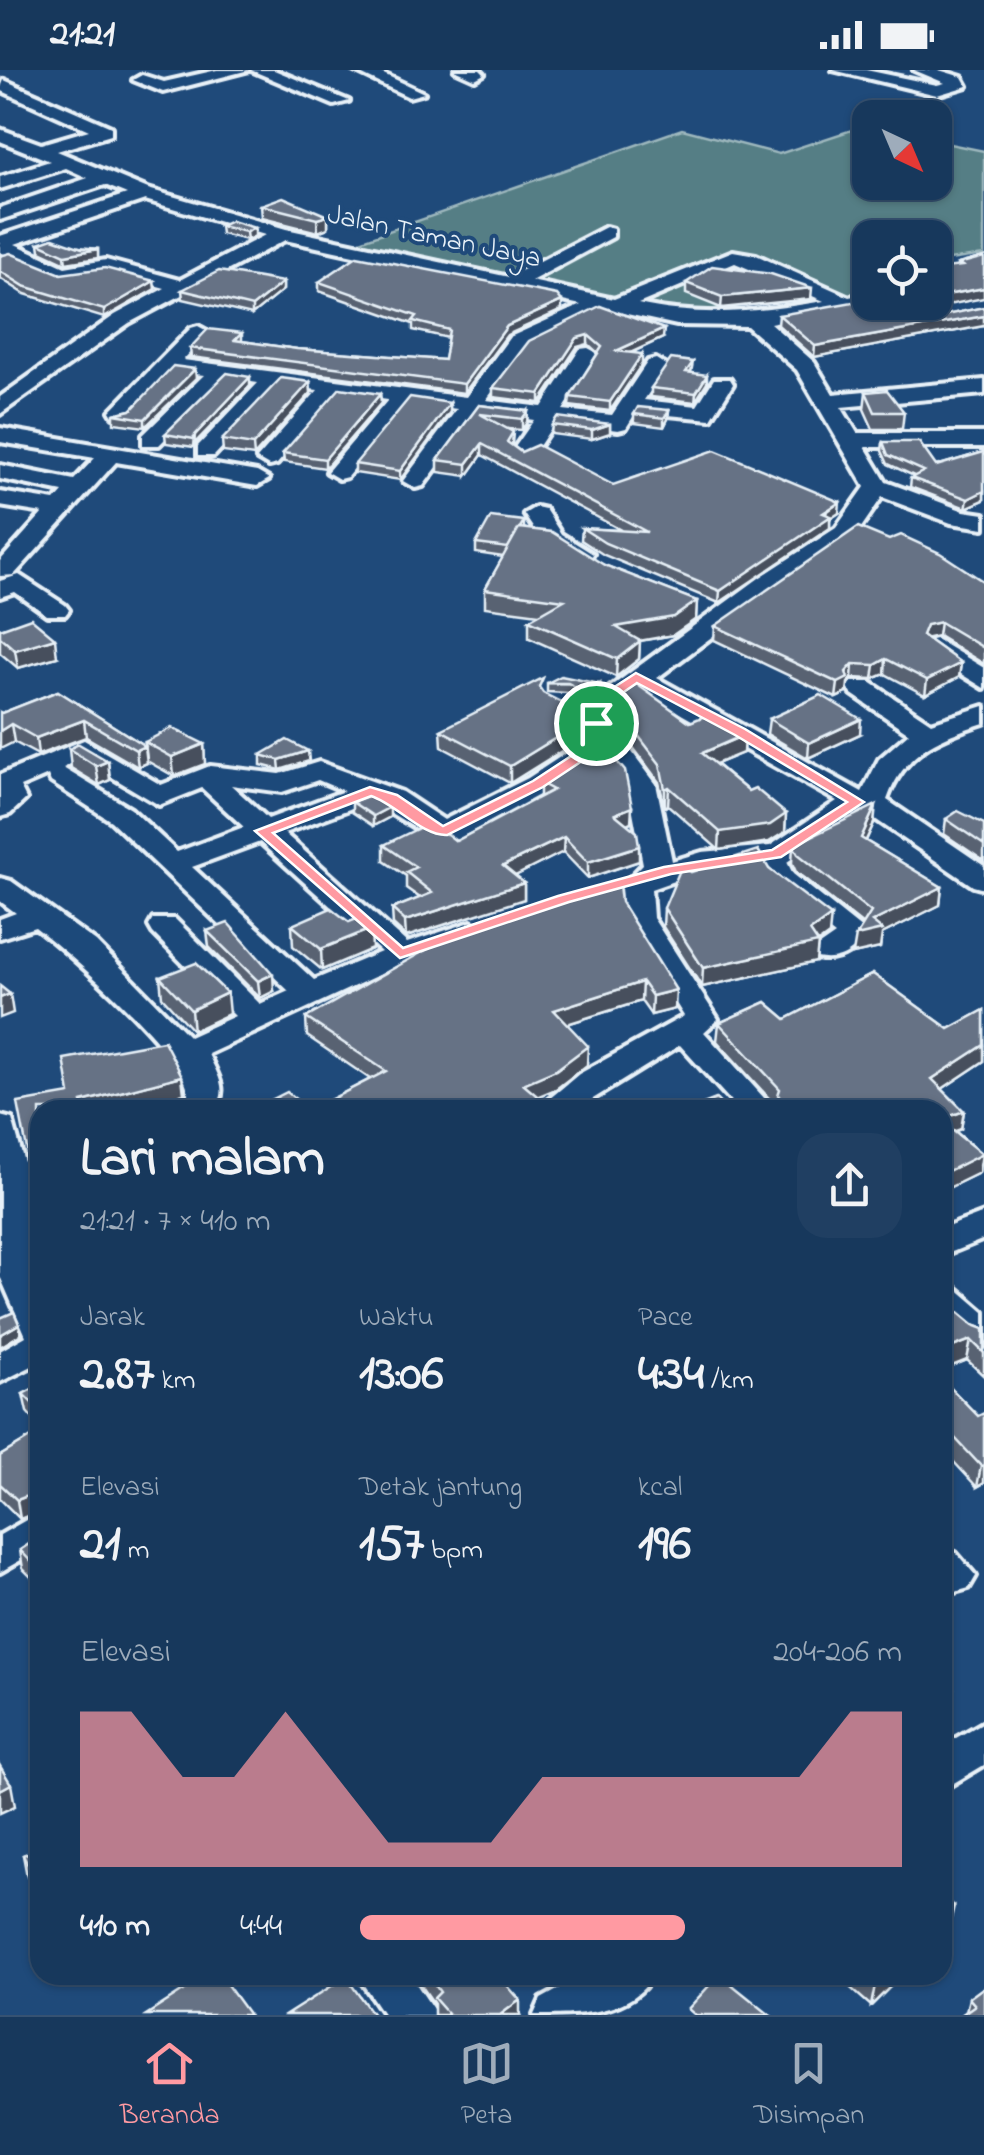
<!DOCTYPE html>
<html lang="id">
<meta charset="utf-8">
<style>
:root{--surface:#17385c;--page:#203f62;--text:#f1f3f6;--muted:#9eacbb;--line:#365272;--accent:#ff9aa2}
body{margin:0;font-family:"Indie Flower",sans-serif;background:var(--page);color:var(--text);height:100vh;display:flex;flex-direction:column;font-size:38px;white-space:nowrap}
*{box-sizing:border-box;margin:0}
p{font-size:32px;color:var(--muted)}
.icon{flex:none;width:55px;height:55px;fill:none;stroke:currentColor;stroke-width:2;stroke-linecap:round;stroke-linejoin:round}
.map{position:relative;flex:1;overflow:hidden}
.sheet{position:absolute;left:30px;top:1030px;width:922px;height:885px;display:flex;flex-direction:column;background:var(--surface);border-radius:30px;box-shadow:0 2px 8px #0004,0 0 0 2px var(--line)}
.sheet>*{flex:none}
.needle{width:65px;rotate:136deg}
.fabs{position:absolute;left:852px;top:30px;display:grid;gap:20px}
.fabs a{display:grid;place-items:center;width:100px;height:100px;border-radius:20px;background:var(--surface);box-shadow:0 2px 8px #0004,0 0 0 2px var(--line);font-size:50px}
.pin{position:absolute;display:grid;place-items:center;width:85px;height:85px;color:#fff;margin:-42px;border:5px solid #fff;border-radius:50%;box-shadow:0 2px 10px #0007}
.round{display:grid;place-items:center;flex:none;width:105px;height:105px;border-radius:30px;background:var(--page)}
.overview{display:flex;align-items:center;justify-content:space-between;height:170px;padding:0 50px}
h1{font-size:55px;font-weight:700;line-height:75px}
.stats{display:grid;grid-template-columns:repeat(3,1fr);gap:15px;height:170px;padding:10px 50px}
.stats div{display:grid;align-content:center}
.stats b{font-size:50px;font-weight:700}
.stats small{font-size:28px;font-weight:400}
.stats p{font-size:28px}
.chart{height:280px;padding:20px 50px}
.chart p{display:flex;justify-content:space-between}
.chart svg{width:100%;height:180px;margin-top:10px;fill:var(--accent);opacity:.7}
ul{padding:0 50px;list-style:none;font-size:32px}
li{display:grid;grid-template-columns:160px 120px 1fr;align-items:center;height:75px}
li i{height:25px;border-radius:12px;background:var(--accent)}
.status{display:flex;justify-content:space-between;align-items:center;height:70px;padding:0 50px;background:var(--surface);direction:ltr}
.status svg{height:28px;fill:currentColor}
.menu{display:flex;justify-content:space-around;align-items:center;height:140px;border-top:2px solid var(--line);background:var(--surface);font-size:28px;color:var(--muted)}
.menu a{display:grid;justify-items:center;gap:5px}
.menu .current{color:var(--accent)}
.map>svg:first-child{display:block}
.green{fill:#557e85;stroke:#9eb8be;stroke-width:2.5}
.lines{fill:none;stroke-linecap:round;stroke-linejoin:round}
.minor-casing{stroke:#e8f1f8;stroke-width:8}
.minor{fill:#1f4a7a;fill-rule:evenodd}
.wall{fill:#586272;stroke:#e8f1f8;stroke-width:2.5}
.shaded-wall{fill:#47505d;stroke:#e8f1f8;stroke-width:2.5}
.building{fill:#667285;stroke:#e8f1f8;stroke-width:2.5}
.route{fill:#ff9aa2;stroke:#fff;stroke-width:2.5;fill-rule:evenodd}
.labels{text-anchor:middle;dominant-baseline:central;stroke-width:8;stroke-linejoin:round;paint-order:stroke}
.far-street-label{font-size:28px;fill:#e8f1f8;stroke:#1f4a7a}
</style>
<div class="status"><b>21:21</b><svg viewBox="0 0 49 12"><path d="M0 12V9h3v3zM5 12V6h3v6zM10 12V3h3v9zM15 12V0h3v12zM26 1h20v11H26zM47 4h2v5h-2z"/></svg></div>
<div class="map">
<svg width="984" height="1945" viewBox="0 0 984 1945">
<rect width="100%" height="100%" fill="#1f4a7a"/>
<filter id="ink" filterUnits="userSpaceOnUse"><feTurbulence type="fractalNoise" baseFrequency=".01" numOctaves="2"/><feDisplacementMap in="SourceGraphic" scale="20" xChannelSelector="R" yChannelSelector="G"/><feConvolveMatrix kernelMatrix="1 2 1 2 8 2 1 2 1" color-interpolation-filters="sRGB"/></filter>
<g filter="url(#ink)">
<!-- green -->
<path class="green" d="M864,56L870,58V112H935V71L984,81V185L935,192V168H870V230L861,232L794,211L673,254L357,172L682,59L779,84Z"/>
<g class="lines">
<!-- minor casing -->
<g class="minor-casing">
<g id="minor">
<path d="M217,0H249L163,22L133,10L142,5L164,12Z"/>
<path d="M251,0H274L349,31L334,35Z"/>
<path d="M352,0H375L424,23L409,27Z"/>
<path d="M455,0H480L484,4L475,9Z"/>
<path d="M833,0H866L937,15L945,13L914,0H939L962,7L967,16L937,25Z"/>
<path d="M4,10L111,57V65L57,81L148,119L286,159L509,207L606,157L613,159V167L531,211L614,229L733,181L756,185L849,227L870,223V232H878L770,253L814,292L833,324L984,310V324L841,337L857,363H984V377H865L886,412L964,441L984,444V458L951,453L882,427L854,468L777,518L657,608L862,722L879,689L909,663L852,624L848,618L852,612H870L931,653L984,636V653C937,668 904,682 887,730L984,796V819L973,816L862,740L787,792L793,804L867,863C855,881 840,893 817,888L812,881L835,865L770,815L759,794L705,800L651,819L653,848L718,949L704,962L775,1040H739L680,975L575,1040H536L579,1004L684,946L623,848L621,817L643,794L628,715L602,684L548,720L442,778L432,775L427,765L371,731L284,763L407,873L471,852L486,861L482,868L374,907L208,984C217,1004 231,1023 212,1040H169L188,1025C193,991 66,880 35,857L0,868V849L16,843L0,831V808L11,811L96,872L189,967L235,946L153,863L149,856L153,849H175L260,934L289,921L111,751L51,712L48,705L20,717L26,729L10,744L0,747V705L84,670L161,715L210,696L280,704L319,692L402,722L444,750L528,708L589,668L582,653L593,630L759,508L836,458L865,417L797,300L747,256L677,255L604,239L526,277L486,330L542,337L580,279L588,278L599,284L563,340L612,345L648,291L656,289L667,296L644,330L697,336L714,309H730L733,314L711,349L636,342L626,358L618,360L555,352L531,388L523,390L511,383L534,350L478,342L423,416L415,418L403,411L457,339L409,332L347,407L339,409L327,402L388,330L339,323L277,394L269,396L257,389L318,320L280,315L214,386H198V376L258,313L226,308L159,375H143V365L204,305L172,301L129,346H113L110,341L191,258L198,256L209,262L183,290L466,327L510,267L581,235L285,170L129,253L0,344V327L115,245L165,218L106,202L63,209L0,182V166L127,124L105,115L0,150V138L88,108L66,98L0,119V107L50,91L0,71V59L41,74L89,60L0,20ZM145,130L265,165L180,210L106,190L65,197L15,174ZM735,193L824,231C760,242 702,248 638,234ZM640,621L837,731L770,776L702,782L672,791L656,714L610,653L615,640ZM82,689L159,735L202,718L244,757L177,782L131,739L63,698ZM318,710L344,721L268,749L231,715L282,722ZM260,772L381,882L314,910L192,797Z"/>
<path d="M0,358L257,402L269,409L257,416L116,392L14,505L0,506V491L43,443L0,436V422L55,431L63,422L0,409V395L74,410L95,388L0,372Z"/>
<path d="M536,437L545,439L561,464L593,484L590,489C559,497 538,466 524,444Z"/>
<path d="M19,505L65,535L69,540L65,545H47L15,522L0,527V511Z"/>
<path d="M936,569L984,598V618L927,583L923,577L927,571Z"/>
<path d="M0,1046L12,1049L28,1107L40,1103V1128L31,1132V1177L40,1218V1292L0,1312V1281L26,1266L0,1206Z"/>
<path d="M984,1143V1169L942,1186V1159Z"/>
<path d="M942,1213L955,1217L984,1242V1276L971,1272L942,1247Z"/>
<path d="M40,1442V1479L0,1502V1465Z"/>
<path d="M942,1478L956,1483L976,1506L969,1518L955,1522L942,1518Z"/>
<path d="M984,1652V1695L942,1720V1676Z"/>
<path d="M357,1905H410L437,1945H384Z"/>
<path d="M585,1905H653C632,1945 576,1945 534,1945L541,1929Z"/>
</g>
</g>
<!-- minor -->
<use href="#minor" class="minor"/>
</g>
<!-- wall -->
<g class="wall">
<path d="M261,135L328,146V158L318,162L262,148Z"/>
<path d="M220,156L255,158V166L247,170L221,164Z"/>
<path d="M39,173L98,179V188L66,193L40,181Z"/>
<path d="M0,186L61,204L154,211L155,219L104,248L25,224L0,208Z"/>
<path d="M984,187L932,238L917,232H935L958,194Z"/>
<path d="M283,212V220L252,245L183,229L182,220Z"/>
<path d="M319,212L562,240L507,265L464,323L191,287L190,278L242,263V271L297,279L444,290L448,268L413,260V254L319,221Z"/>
<path d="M686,213L811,229L721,238L686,224Z"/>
<path d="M600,236L663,268L631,283L642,294L610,341L569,336L570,327L598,283L588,274L577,277L540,333L493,327V318Z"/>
<path d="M984,237V256L814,287L778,255L779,245L932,248Z"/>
<path d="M693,292L691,303L707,313L695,332L651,327V318Z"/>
<path d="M195,299L196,308L145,357L114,353V344L131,340Z"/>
<path d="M310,312L311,323L254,386L223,382L222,370Z"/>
<path d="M250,316L195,373L194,377L166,373L165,364Z"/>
<path d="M866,322L904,342L902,359H873L864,339Z"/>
<path d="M380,324L381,333L325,398L284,392L283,383Z"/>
<path d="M450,333V342L400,410L355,403V394Z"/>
<path d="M479,335L528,341L527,352L522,360L507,359L513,362L512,375L521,382L613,415L839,443L830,449V458L719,533L604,485L581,470L582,458L621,460L482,385L467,406L438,402V390Z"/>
<path d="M669,340L668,349L664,357L634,353V344Z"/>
<path d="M610,354V363L592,369L551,364L552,355Z"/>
<path d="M883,372L936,396L984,382V430L966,438L910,417L911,408L914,406L888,394L882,381Z"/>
<path d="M524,451V458L604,495L697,531L696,549L673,565L640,571L639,589L616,607L529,568V550L539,544L485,537V519L503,487L476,483V474Z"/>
<path d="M984,512V594L938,566L926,568L961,593L959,607L925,625L885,604L873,609L852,608L848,613L847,623L836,628L714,570L715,556Z"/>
<path d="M0,559L57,587L18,598L0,583Z"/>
<path d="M547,613L600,614L599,623L588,633L568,623L547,622Z"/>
<path d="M58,621L145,676L147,693L138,697L86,667L38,685L14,672L2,643Z"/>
<path d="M543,623L585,650L584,667L510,713L442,677L441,660Z"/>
<path d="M615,635L744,665L743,683L716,694L748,721L786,744L785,762L769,772L719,780L668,735L665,737L659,712L614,652Z"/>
<path d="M769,649L860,664L808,688L767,664Z"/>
<path d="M145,672L204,674L205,694L174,706L147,691Z"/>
<path d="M69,679L108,691L110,710L99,715L71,698Z"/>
<path d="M261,685L309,691L280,700L261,695Z"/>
<path d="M540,713L632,737L631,752L627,754L639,776V791L588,808L563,782L515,806L524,813V829L406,867L393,855L392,839L420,828L406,818V806L384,791V775L431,763L456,771L540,727Z"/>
<path d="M352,732L390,747L373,756L352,742Z"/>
<path d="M946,749L984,754V791L944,764Z"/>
<path d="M874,753L866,771L942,817L940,835L882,864L880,878L853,884L863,855L796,802L792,793L793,775Z"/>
<path d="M769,799L829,865L818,873L816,892L702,917L663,857L664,838L691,802Z"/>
<path d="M621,832L675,939L651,945L641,931L567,954L587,995L556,1019L538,1026L542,1040H322V1034L370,1009L307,966L306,948L431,877V871Z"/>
<path d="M349,852L371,859L372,879L322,900L293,876L292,855Z"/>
<path d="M207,861L274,921L260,928L209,877Z"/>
<path d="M873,904L949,959L984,940V991L942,1019L964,1041L961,1059L955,1061L982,1084L979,1103L942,1121V1040H777V1037L717,971L719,953L766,932L786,949Z"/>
<path d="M160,907L229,944L193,961L162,927Z"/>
<path d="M942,1227L943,1230L973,1255L984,1259V1306L967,1290L942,1300Z"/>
<path d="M942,1309L978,1346L984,1413L977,1417L942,1379Z"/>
<path d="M40,1315V1357L27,1342L23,1324Z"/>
<path d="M40,1362L20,1449L0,1429V1386Z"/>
<path d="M40,1467V1516L23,1499L20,1480Z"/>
<path d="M40,1778V1832L27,1806L23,1785Z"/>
<path d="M414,1905H498L520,1945H434V1934Z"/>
<path d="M836,1905H902L871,1936Z"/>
<path d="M969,1928L984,1945L966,1941Z"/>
</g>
<!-- shaded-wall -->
<g class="shaded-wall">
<path d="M328,146V158L318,162L317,149Z"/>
<path d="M255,158V166L247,170L246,162Z"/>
<path d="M98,179V188L66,193L65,185Z"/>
<path d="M154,211L155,219L104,248V240Z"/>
<path d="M283,212V220L252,245V237Z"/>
<path d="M812,218L811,229L721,238L722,227Z"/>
<path d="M984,218V228L932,238L933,232H935V227Z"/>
<path d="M562,231V240L507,265L464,323V314L507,256Z"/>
<path d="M984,246V256L814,287L815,276Z"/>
<path d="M664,259L663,268L615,290L616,281Z"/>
<path d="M588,265V274L577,277L540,333V324L577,268Z"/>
<path d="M642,284V294L610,341V332Z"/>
<path d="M195,299L196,308L145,357V349Z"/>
<path d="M707,305V313L695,332L696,323Z"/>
<path d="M250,307V316L195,373L194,377L195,365Z"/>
<path d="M310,312L311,323L254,386L253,375Z"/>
<path d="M380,324L381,333L325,398V389Z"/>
<path d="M450,333V342L400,410V401Z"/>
<path d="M669,340L668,349L664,357V348Z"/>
<path d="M528,341L527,352L522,360V349Z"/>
<path d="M610,354V363L592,369V360Z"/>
<path d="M482,374V385L467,406V394Z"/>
<path d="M984,421V430L966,438L968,429Z"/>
<path d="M840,432L839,443L830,449V458L719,533L720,521Z"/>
<path d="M697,531L696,549L673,565L616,575V557Z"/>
<path d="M940,552L938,566L924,569L922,565L926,555Z"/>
<path d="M55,568L57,587L18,598L15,580Z"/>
<path d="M640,571L639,589L616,607L617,589Z"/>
<path d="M886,589L885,604L873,609L875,595Z"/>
<path d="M961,593L959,607L925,625L927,610Z"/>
<path d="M853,594L852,608L848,613L847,623L836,628L838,613Z"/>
<path d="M600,614L599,623L588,633L589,624Z"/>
<path d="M861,649L860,664L808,688L809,673Z"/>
<path d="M84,650L86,667L38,685L36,668Z"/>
<path d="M585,650L584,667L510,713V696Z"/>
<path d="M11,654L14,672L0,679V661Z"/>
<path d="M744,665L743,683L701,700L702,683Z"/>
<path d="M204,674L205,694L174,706L172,687Z"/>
<path d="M145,676L147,693L138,697L136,680Z"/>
<path d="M308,681L309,691L280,700L279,690Z"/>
<path d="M108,691L110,710L99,715L96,696Z"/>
<path d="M669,717L668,735L665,737V719Z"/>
<path d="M876,735L874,753L859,785L861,768Z"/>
<path d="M390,737V747L373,756V746Z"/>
<path d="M632,737L631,752L614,760L615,744Z"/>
<path d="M786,744L785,762L769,772L719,780L720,762Z"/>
<path d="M564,767L563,782L503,812V796Z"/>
<path d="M639,776V791L588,808V792Z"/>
<path d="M524,813V829L406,867L405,851Z"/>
<path d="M942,817L940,835L882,864L880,878L853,884L856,866L872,852Z"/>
<path d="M831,846L829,865L818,873L816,892L702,917L703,898L810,861Z"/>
<path d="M371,859L372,879L322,900L321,879Z"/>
<path d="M273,904L274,921L260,928L258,911Z"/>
<path d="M642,912L641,931L554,958V940Z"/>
<path d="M676,920L675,939L651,945L652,926Z"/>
<path d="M227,923L229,944L193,961L191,940Z"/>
<path d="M10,924L13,943L0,948V928Z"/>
<path d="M984,975V991L930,1027L932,1009Z"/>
<path d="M588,976L587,995L556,1019L522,1033L523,1014Z"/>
<path d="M182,1006L184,1024L118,1040H83L82,1032Z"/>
<path d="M542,1030V1040H523Z"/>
<path d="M964,1041L961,1059L942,1066V1049Z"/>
<path d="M40,1083V1101L31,1102L28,1085Z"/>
<path d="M982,1084L979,1103L942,1121V1104Z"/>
<path d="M19,1254L21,1264L0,1277V1265Z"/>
<path d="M971,1270L967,1290L942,1300V1281Z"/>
<path d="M984,1395V1413L977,1417L981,1396Z"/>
<path d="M40,1421V1441L20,1449L17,1430Z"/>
<path d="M954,1621L952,1634L942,1641V1629Z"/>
<path d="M11,1714L15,1736L0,1743V1720Z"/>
<path d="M954,1836L949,1857L942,1861V1843Z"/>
<path d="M885,1905H902L871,1936L875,1915Z"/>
<path d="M520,1930V1945H500Z"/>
</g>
<!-- building -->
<g class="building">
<path d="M283,127L328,146L317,149L261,135Z"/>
<path d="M231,151L255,158L246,162L220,156Z"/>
<path d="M53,168L82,178L98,179L65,185L39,173Z"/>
<path d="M10,183L61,204L105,198L154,211L104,240L24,216L0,201V186Z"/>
<path d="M357,186L557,225L562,231L507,256L464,314L190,278L208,259L242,263L235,270L297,279L444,290L449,260L413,251L417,246L319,212Z"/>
<path d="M984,187V218L935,227V199L962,196L958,194Z"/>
<path d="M712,196L771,204L812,218L722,227L686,213Z"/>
<path d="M219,201L283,212L252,237L182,220Z"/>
<path d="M870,229V232H890L932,248L984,237V246L815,276L779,245Z"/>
<path d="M600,236L664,259L616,281L642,284L610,332L570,327L602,277L588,265L577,268L540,324L493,318L529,271Z"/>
<path d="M671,289L693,292L686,302L707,305L696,323L651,318Z"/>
<path d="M173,296L195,299L145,349L114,344L131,340Z"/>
<path d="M227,303L250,307L195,365L194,369L165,364Z"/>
<path d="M281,308L310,312L253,375L222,370Z"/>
<path d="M340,318L380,324L325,389L283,383Z"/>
<path d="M887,320L904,342H875L866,322Z"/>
<path d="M410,327L450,333L400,401L355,394Z"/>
<path d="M479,335L528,341L522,349L480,344L513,362L507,372L521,382L537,375L613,415L715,380L840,432L823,443L831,446L720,521L605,473L582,458L647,462L482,374L467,394L438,390Z"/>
<path d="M638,337L669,340L664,348L634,344Z"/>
<path d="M557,347L610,354L592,360L552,355Z"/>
<path d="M883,372H919L936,396L984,382V421L968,429L911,408L924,401L888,385Z"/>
<path d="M491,447L524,451L508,478L476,474Z"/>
<path d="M858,457L889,470L901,465L940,483L984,512V578L940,552L926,555L922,565L961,593L927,610L886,589L875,595L853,594L846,602L848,608L838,613L715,556Z"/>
<path d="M519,458L552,462L604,495L697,531L674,547L616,557L640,571L617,589L529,550L564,530L485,519Z"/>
<path d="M31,548L55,568L15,580L0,567V559Z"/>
<path d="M561,606L600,614L589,624L568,613H547Z"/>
<path d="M543,608L539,617L543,623L582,643L585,650L510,696L441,660Z"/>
<path d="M635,613L690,652L707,645L744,665L702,683L748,721L755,718L786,744L770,755L720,762L669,717L665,719L660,694L615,635L619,625Z"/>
<path d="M58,621L145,676L136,680L84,650L36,668L11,654L0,661V642L2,643Z"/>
<path d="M821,625L861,649L809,673L769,649Z"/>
<path d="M172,658L204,674L172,687L145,672Z"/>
<path d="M287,670L308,681L279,690L261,685Z"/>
<path d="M79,674L108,691L96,696L69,679Z"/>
<path d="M602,674L625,701L632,737L615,744L637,762L639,776L588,792L564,767L503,796L524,813L405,851L392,839L432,823L406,802L416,797L384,775L425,755L431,763L447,764L456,771L553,720L540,713Z"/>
<path d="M370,725L390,737L373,746L352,732Z"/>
<path d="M876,735L861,768L942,817L872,852L882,860L856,866L871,842L798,784L793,775Z"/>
<path d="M958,741L984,754V775L946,749Z"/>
<path d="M758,780L769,799L831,846L810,861L818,873L703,898L664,838L682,795L691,802Z"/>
<path d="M619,814L621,832L676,920L652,926L642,912L554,940L588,976L556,1000L523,1014L542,1030L523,1040H329L322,1034L386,1001L306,948L433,876L431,871L549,830Z"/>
<path d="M331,838L349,852L359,848L371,859L321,879L292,855Z"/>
<path d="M228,853L273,904L258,911L207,861Z"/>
<path d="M196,893L227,923L191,940L160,907Z"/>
<path d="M873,904L949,959L984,940V975L932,1009L964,1041L942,1049V1040H790L778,1025L780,1019L719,953L766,932L786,949Z"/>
<path d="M0,916L10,924L0,928Z"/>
<path d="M164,971L182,1006L82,1032L84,1040H40V1083L28,1085L18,1033L70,1024L64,989Z"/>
<path d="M287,1022L309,1040H251Z"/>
<path d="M716,1029L726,1040H688Z"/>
<path d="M942,1052L982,1084L942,1104Z"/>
<path d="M942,1227L943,1230L973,1255L984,1259V1283L971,1270L942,1281Z"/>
<path d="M14,1242L19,1254L0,1265V1248Z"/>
<path d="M942,1309L978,1346L984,1343V1395L981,1396L942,1354Z"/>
<path d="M40,1315V1341L23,1324Z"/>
<path d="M40,1362V1434V1421L17,1430L0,1414V1386Z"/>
<path d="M40,1467V1501L20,1480Z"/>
<path d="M942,1610L954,1621L942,1629Z"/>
<path d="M0,1696L11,1714L0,1720Z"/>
<path d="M40,1778V1819L23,1785Z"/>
<path d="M942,1824L954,1836L942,1843Z"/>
<path d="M208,1905H220L249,1945H146Z"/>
<path d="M428,1905H498L520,1930L500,1945H449L434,1928L440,1922Z"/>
<path d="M719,1905H720L770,1945H695L688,1939Z"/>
<path d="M863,1905H885L875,1915Z"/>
<path d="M346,1907L373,1945H286Z"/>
<path d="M984,1917V1945H961L975,1935L969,1928Z"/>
</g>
</g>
<!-- route -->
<path class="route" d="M636,603L745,659L864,732L781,787L671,804L569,832L400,888L255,761L370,717L397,725L443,756L533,711L597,669L589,653L605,623ZM637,613L735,665L847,732L772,780L664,797L558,826L403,878L273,763L371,726C396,734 422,766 447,765L543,717L609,673L603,653L615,628Z"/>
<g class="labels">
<!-- far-street labels -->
<g class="far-street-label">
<text transform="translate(434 168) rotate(12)">Jalan Taman Jaya</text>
</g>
</g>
</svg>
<div class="fabs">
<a><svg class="needle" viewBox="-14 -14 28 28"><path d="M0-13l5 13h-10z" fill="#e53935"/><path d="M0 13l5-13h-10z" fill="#9eacbb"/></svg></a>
<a><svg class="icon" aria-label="locate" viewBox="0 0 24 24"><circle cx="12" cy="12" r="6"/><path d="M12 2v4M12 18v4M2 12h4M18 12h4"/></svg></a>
</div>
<div class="pin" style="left:596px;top:653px;background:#1e9e55"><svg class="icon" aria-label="arrive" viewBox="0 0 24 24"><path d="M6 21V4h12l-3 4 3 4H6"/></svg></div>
<section class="sheet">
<div class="overview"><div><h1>Lari malam</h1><p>21:21 · 7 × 410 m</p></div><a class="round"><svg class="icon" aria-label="share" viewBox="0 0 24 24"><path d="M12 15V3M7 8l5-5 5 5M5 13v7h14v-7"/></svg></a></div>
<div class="stats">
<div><p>Jarak</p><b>2.87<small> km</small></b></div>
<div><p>Waktu</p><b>13:06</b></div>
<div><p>Pace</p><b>4:34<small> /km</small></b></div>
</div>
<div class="stats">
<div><p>Elevasi</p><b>21<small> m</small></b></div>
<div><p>Detak jantung</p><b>157<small> bpm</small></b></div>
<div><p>kcal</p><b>196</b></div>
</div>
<div class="chart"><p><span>Elevasi</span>204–206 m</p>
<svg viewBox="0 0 160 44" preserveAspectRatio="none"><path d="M0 44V6L10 6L20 22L30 22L40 6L50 22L60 38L70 38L80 38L90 22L100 22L110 22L120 22L130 22L140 22L150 6L160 6V44z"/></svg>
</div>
<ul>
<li><b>410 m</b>4:44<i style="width:60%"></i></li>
</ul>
</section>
</div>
<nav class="menu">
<a class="current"><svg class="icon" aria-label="home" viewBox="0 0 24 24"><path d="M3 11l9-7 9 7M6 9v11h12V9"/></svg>Beranda</a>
<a><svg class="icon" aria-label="map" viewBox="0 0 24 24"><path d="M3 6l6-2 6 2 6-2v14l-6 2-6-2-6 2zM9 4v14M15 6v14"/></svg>Peta</a>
<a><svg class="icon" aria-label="saved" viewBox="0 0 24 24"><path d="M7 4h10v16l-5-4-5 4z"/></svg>Disimpan</a>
</nav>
